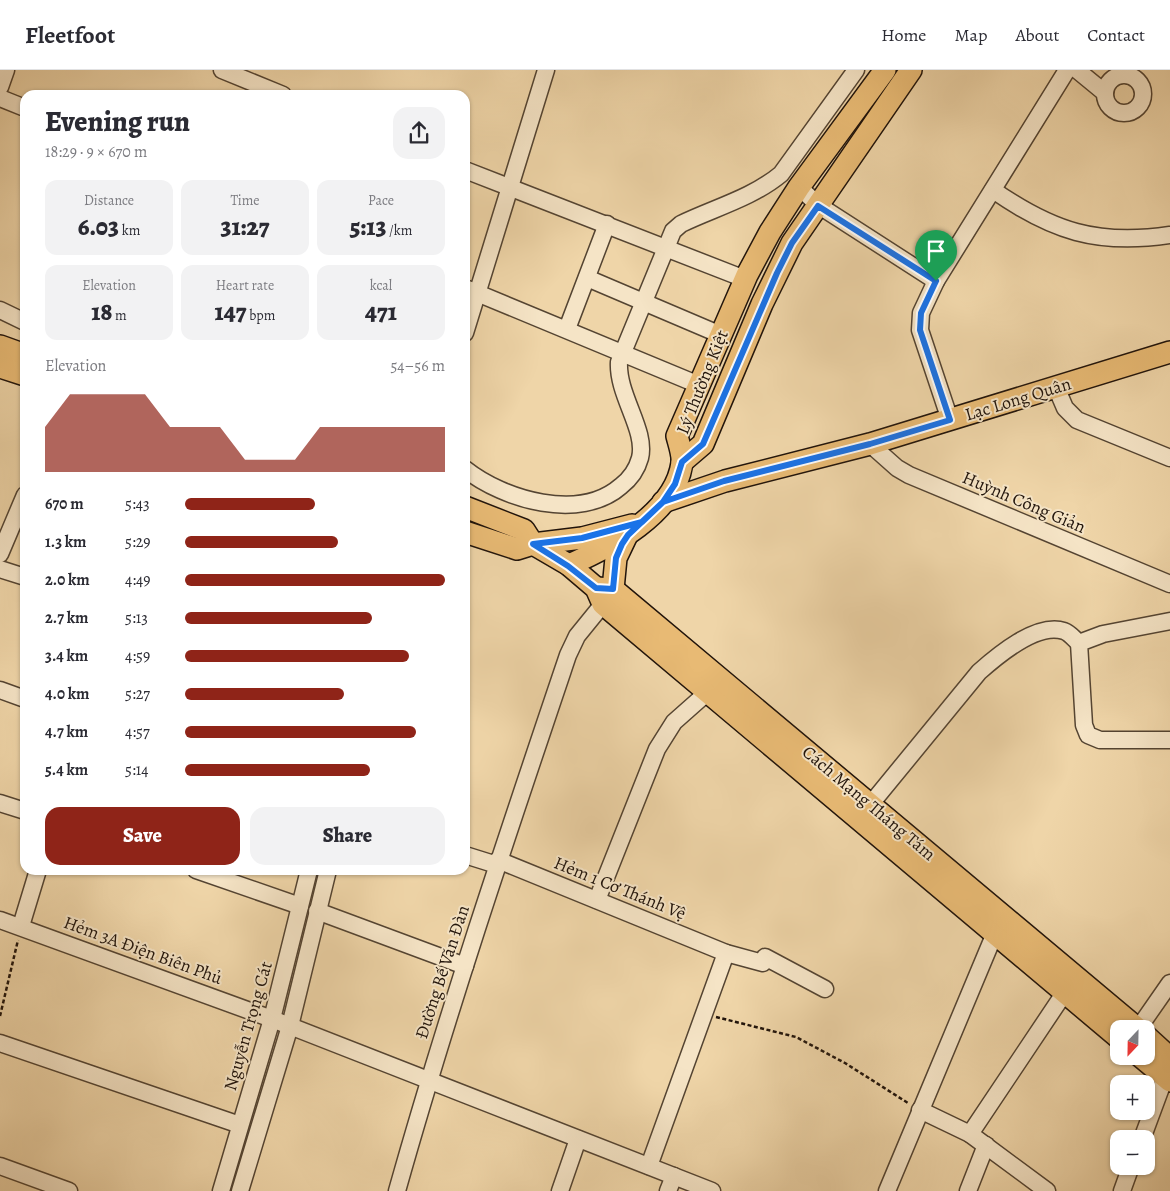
<!DOCTYPE html>
<meta charset="utf-8">
<style>
:root{--surface:#fff;--page:#f2f2f3;--text:#2b2b33;--muted:#7c7c81;--line:#e1e1e2;--accent:#8f2418}
body{margin:0;font-family:Alegreya,serif;background:var(--page);color:var(--text);height:100vh;display:flex;flex-direction:column;font-size:19px;white-space:nowrap}
*{box-sizing:border-box;margin:0}
p{font-size:16px;color:var(--muted)}
.icon{flex:none;width:28px;height:28px;fill:none;stroke:currentColor;stroke-width:2;stroke-linecap:round;stroke-linejoin:round}
.map{position:relative;flex:1;overflow:hidden}
.drawer{position:absolute;left:20px;top:20px;width:450px;height:785px;display:flex;flex-direction:column;background:var(--surface);border-radius:15px;box-shadow:0 1px 4px #0004}
.drawer>*{flex:none}
.needle{width:32px;rotate:202deg}
.fabs{position:absolute;left:1110px;top:950px;display:grid;gap:10px}
.fabs a{display:grid;place-items:center;width:45px;height:45px;border-radius:10px;background:var(--surface);box-shadow:0 1px 4px #0004;font-size:25px}
.pin{position:absolute;display:grid;place-items:center;width:42px;height:42px;color:#fff;margin:-51px -21px;border-radius:50% 50% 50% 0;rotate:-45deg;box-shadow:0 0 5px #0007}
.pin .icon{rotate:45deg}
.round{display:grid;place-items:center;flex:none;width:52px;height:52px;border-radius:15px;background:var(--page)}
.summary{display:flex;align-items:center;justify-content:space-between;height:85px;padding:0 25px}
h1{font-size:28px;font-weight:800;line-height:38px}
.metrics{display:grid;grid-template-columns:repeat(3,1fr);gap:8px;height:85px;padding:5px 25px}
.metrics div{display:grid;align-content:center;border-radius:12px;background:var(--page);text-align:center}
.metrics b{font-size:25px;font-weight:800}
.metrics small{font-size:14px;font-weight:400}
.metrics p{font-size:14px}
.chart{height:140px;padding:10px 25px}
.chart p{display:flex;justify-content:space-between}
.chart svg{width:100%;height:90px;margin-top:5px;fill:var(--accent);opacity:.7}
.button{display:flex;gap:10px;margin-top:auto;padding:10px 25px}
.button a{flex:1;height:58px;border-radius:15px;background:var(--accent);color:#fff;font-size:20px;font-weight:800;line-height:58px;text-align:center}
.button a+a{background:var(--page);color:var(--text)}
ul{padding:0 25px;list-style:none;font-size:16px}
li{display:grid;grid-template-columns:80px 60px 1fr;align-items:center;height:38px}
li i{height:12px;border-radius:6px;background:var(--accent)}
header{display:flex;align-items:center;gap:30px;box-sizing:border-box;height:70px;padding:0 25px;background:var(--surface);border-bottom:1px solid var(--line)}
header strong{font-size:24px}
nav{display:flex;gap:28px;margin-inline-start:auto;font-size:18px}
.map>svg:first-child{display:block}
.lines{fill:none;stroke-linecap:round;stroke-linejoin:round}
.minor-casing{stroke:#544432;stroke-width:19}
.major-casing{stroke:#21140b;stroke-width:24}
.path{stroke:#21140b;stroke-width:2.5;stroke-dasharray:4 2.5;stroke-linecap:butt}
.minor{stroke:#f5e4c6;stroke-width:16}
.major{stroke:#e8ba74;stroke-width:21}
.route-casing{stroke:#fff;stroke-width:10}
.route{stroke:#1a73e8;stroke-width:6}
.labels{text-anchor:middle;dominant-baseline:central;stroke-width:4;stroke-linejoin:round;paint-order:stroke}
.street-label{font-size:18px;fill:#21140b;stroke:#f5e4c6}
</style>
<header>
<strong>Fleetfoot</strong>
<nav><a>Home</a><a>Map</a><a>About</a><a>Contact</a></nav>
</header>
<div class="map">
<svg width="1170" height="1121" viewBox="0 0 1170 1121">
<rect width="100%" height="100%" fill="#efd5a8"/>
<filter id="stains"><feTurbulence type="fractalNoise" baseFrequency=".004" numOctaves="4"/><feColorMatrix values="0 0 0 0 .2 0 0 0 0 .09 0 0 0 0 .02 0 0 0 .5 -.17"/></filter>
<radialGradient id="worn" r=".72"><stop offset=".6" stop-color="#630" stop-opacity="0"/><stop offset="1" stop-color="#630" stop-opacity=".3"/></radialGradient>
<g class="lines">
<!-- minor casing -->
<g class="minor-casing">
<g id="minor">
<path d="M222,0L283,25"/>
<path d="M1077,0L1105,23"/>
<circle cx="1124" cy="24" r="19"/>
<path d="M0,17L6,0"/>
<path d="M0,28L25,38"/>
<path d="M465,100L745,209"/>
<path d="M799,117L818,135L936,211"/>
<path d="M993,120C1052,161 1097,176 1170,165"/>
<path d="M587,208L721,265"/>
<path d="M465,218L699,315"/>
<path d="M0,240L25,252"/>
<path d="M567,259L607,154"/>
<path d="M465,263L546,0"/>
<path d="M1056,317L1065,338L1077,350L1170,388"/>
<path d="M950,350L920,260L921,243L936,211L1067,0"/>
<path d="M870,374L897,398L909,405L1170,514"/>
<path d="M465,399C504,430 580,452 621,416C630,409 637,399 640,388C647,360 617,325 619,292L673,161L681,154C714,138 752,128 781,104L856,0"/>
<path d="M0,484L25,425"/>
<path d="M0,499L25,507"/>
<path d="M1170,551L1103,564L1079,573L1084,655L1088,665L1100,670H1170"/>
<path d="M0,620L25,629"/>
<path d="M0,733L25,741"/>
<path d="M870,735L979,602C997,586 1037,552 1064,561C1070,563 1074,569 1079,573"/>
<path d="M465,785L497,795"/>
<path d="M498,790L726,883L763,893L765,887L825,919"/>
<path d="M196,800L300,836"/>
<path d="M597,830L657,679L674,652L709,621"/>
<path d="M317,841L465,896"/>
<path d="M0,850L272,949L712,1121"/>
<path d="M21,856L38,800"/>
<path d="M1138,959L1170,913"/>
<path d="M0,973L240,1055"/>
<path d="M920,1040L970,1064L1047,1121"/>
<path d="M970,1064L1065,922"/>
<path d="M1142,1069L1165,1007"/>
<path d="M0,1096L69,1121"/>
<path d="M649,1096L726,883"/>
<path d="M221,1121L272,949L309,800"/>
<path d="M240,1121L290,956L328,800"/>
<path d="M397,1121C448,940 508,763 568,585L577,566L603,534"/>
<path d="M560,1121L578,1069"/>
<path d="M668,1121L674,1106"/>
<path d="M887,1121L995,863"/>
<path d="M968,1121L986,1075"/>
<path d="M1122,1121L1131,1096"/>
</g>
</g>
<!-- major casing -->
<g class="major-casing">
<g id="major">
<path d="M0,276L25,285"/>
<path d="M0,297L25,305"/>
<path d="M682,392L703,374L762,234L792,173L911,0"/>
<path d="M663,432L725,411L870,374L1170,282"/>
<path d="M465,437L524,460L533,474L569,495L596,518L603,534L1119,968"/>
<path d="M465,462L517,479L533,474L582,468L632,455"/>
<path d="M569,495C610,477 675,444 682,393C683,385 679,374 677,366L747,205L770,162L799,117L885,0"/>
<path d="M596,518L613,519L1138,959"/>
<path d="M613,519L616,488L627,465"/>
<path d="M1146,966L1170,988"/>
<path d="M1140,986L1170,1011"/>
</g>
</g>
<!-- path -->
<g class="path">
<path d="M0,946L18,870"/>
<path d="M716,947L796,967L845,993L908,1033"/>
</g>
<!-- minor -->
<use href="#minor" class="minor"/>
<!-- major -->
<use href="#major" class="major"/>
</g>
<g class="lines">
<!-- route casing -->
<g class="route-casing">
<path id="route" d="M936,211L921,243L920,260L950,350L870,374L724,411L663,432L642,452L582,468L533,474L568,496L596,518L613,519L616,488L622,474L628,465L663,432L675,414L682,392L703,374L777,203L792,173L818,136L936,211"/>
</g>
<!-- route -->
<use href="#route" class="route"/>
</g>
<g class="labels">
<!-- street labels -->
<g class="street-label">
<text transform="translate(702 312) rotate(-68)">Lý Thường Kiệt</text>
<text transform="translate(1018 329) rotate(-17)">Lạc Long Quân</text>
<text transform="translate(1024 432) rotate(23)">Huỳnh Công Giản</text>
<text transform="translate(869 733) rotate(40)">Cách Mạng Tháng Tám</text>
<text transform="translate(620 818) rotate(22)">Hẻm 1 Cơ Thánh Vệ</text>
<text transform="translate(143 880) rotate(20)">Hẻm 3A Điện Biên Phủ</text>
<text transform="translate(442 902) rotate(-72)">Đường Bế Văn Đàn</text>
<text transform="translate(248 956) rotate(-74)">Nguyễn Trọng Cát</text>
</g>
</g>
<rect width="100%" height="100%" filter="url(#stains)"/>
<rect width="100%" height="100%" fill="url(#worn)"/>
</svg>
<div class="fabs">
<a><svg class="needle" viewBox="-14 -14 28 28"><path d="M0-13l5 13h-10z" fill="#e53935"/><path d="M0 13l5-13h-10z" fill="#7c7c81"/></svg></a>
<a>+</a>
<a>−</a>
</div>
<div class="pin" style="left:936px;top:211px;background:#1e9e55"><svg class="icon" aria-label="arrive" viewBox="0 0 24 24"><path d="M6 21V4h12l-3 4 3 4H6"/></svg></div>
<section class="drawer">
<div class="summary"><div><h1>Evening run</h1><p>18:29 · 9 × 670 m</p></div><a class="round"><svg class="icon" aria-label="share" viewBox="0 0 24 24"><path d="M12 15V3M7 8l5-5 5 5M5 13v7h14v-7"/></svg></a></div>
<div class="metrics">
<div><p>Distance</p><b>6.03<small> km</small></b></div>
<div><p>Time</p><b>31:27</b></div>
<div><p>Pace</p><b>5:13<small> /km</small></b></div>
</div>
<div class="metrics">
<div><p>Elevation</p><b>18<small> m</small></b></div>
<div><p>Heart rate</p><b>147<small> bpm</small></b></div>
<div><p>kcal</p><b>471</b></div>
</div>
<div class="chart"><p><span>Elevation</span>54–56 m</p>
<svg viewBox="0 0 160 44" preserveAspectRatio="none"><path d="M0 44V22L10 6L20 6L30 6L40 6L50 22L60 22L70 22L80 38L90 38L100 38L110 22L120 22L130 22L140 22L150 22L160 22V44z"/></svg>
</div>
<ul>
<li><b>670 m</b>5:43<i style="width:50%"></i></li>
<li><b>1.3 km</b>5:29<i style="width:59%"></i></li>
<li><b>2.0 km</b>4:49<i style="width:100%"></i></li>
<li><b>2.7 km</b>5:13<i style="width:72%"></i></li>
<li><b>3.4 km</b>4:59<i style="width:86%"></i></li>
<li><b>4.0 km</b>5:27<i style="width:61%"></i></li>
<li><b>4.7 km</b>4:57<i style="width:89%"></i></li>
<li><b>5.4 km</b>5:14<i style="width:71%"></i></li>
</ul>
<div class="button"><a>Save</a><a>Share</a></div>
</section>
</div>
